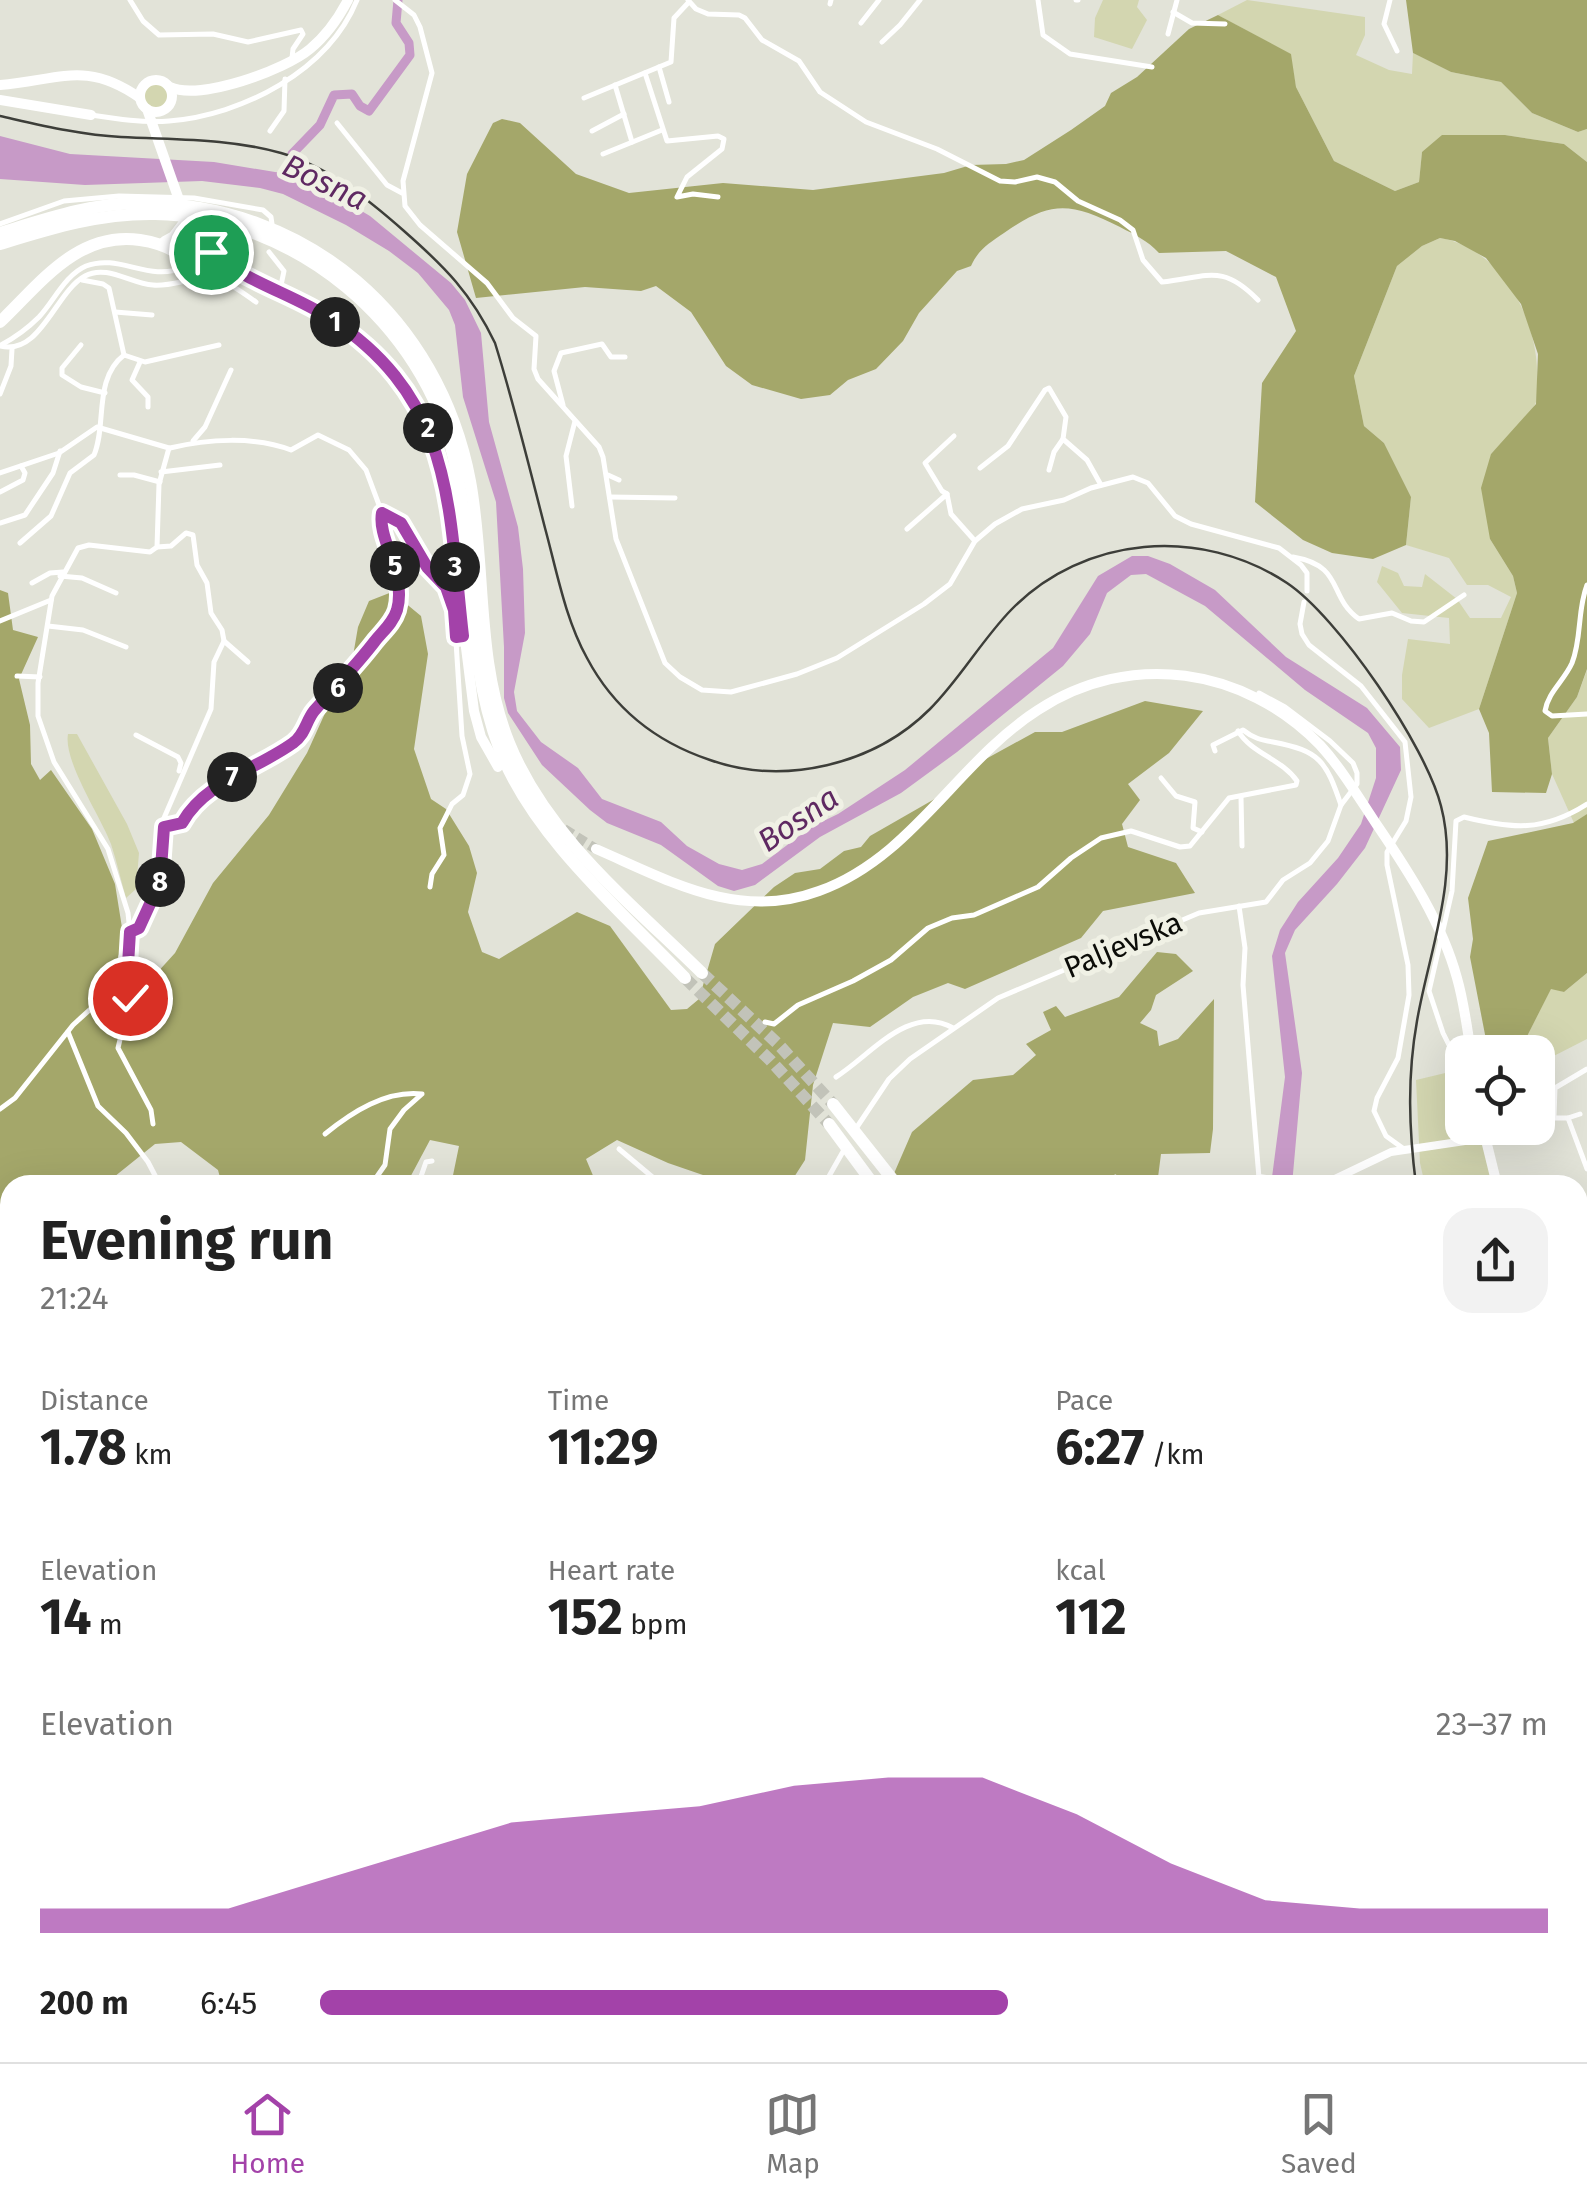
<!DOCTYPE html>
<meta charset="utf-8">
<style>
:root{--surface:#fff;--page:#f2f2f2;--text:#222;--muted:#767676;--line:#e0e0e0;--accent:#a342a9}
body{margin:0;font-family:"Fira Sans",sans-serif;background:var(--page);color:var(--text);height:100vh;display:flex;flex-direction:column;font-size:38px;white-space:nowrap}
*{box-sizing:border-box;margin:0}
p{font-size:32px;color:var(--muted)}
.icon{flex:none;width:55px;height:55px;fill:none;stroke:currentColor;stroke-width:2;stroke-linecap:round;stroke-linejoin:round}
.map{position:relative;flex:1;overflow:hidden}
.side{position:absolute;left:0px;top:1175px;width:1588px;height:888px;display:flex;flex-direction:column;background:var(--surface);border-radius:30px 30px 0 0;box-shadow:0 10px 40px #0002}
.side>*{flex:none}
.tools{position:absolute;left:1445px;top:1035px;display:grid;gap:20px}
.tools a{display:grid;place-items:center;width:110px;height:110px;border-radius:20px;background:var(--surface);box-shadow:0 10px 40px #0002;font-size:50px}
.pin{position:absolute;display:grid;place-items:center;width:85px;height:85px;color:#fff;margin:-42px;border:5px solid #fff;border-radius:50%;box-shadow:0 2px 10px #0007}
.km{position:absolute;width:50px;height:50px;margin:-25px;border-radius:50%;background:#222;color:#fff;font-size:28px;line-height:50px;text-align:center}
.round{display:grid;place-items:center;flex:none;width:105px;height:105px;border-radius:30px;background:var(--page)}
.headline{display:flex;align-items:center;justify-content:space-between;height:170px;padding:0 40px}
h1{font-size:55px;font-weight:700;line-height:75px}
.stats{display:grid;grid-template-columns:repeat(3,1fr);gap:15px;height:170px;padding:10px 40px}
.stats div{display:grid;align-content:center}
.stats b{font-size:50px;font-weight:700}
.stats small{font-size:28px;font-weight:400}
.stats p{font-size:28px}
.chart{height:280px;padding:20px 40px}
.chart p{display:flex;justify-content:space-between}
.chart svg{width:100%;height:180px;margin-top:10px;fill:var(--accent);opacity:.7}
ul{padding:0 40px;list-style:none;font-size:32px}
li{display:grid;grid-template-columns:160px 120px 1fr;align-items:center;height:75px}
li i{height:25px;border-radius:12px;background:var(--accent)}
.tab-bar{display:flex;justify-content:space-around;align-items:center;height:140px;border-top:2px solid var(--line);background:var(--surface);font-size:28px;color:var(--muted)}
.tab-bar a{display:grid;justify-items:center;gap:5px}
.tab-bar .active{color:var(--accent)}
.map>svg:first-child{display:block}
.green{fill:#d3d6b0}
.forest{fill:#a4a76a}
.water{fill:#c79ac7}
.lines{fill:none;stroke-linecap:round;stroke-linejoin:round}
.river{stroke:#c79ac7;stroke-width:9}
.primary-tunnel{stroke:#c2c3b9;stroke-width:10;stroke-dasharray:10 5;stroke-linecap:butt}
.highway-tunnel{stroke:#c2c3b9;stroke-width:12;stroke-dasharray:12 6;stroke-linecap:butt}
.street{stroke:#fff;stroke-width:5}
.secondary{stroke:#fff;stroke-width:8}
.primary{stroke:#fff;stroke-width:10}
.highway{stroke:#fff;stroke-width:12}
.rail{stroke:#3d3e39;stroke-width:2.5}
.route-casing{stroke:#fff;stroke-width:20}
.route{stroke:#a342a9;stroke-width:12}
.labels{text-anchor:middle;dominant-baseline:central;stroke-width:10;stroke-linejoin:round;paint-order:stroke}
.street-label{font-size:30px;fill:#0b0c08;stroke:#f0f1e5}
.water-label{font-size:32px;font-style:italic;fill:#5f2962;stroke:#f0f1e5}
</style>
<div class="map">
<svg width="1587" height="2062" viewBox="0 0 1587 2062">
<rect width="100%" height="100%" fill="#e2e3d8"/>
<!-- green -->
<g class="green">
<path d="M1103,0H1139L1137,7L1147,20L1132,49L1094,37L1095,18Z"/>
<path d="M1247,0L1365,17V35L1356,55L1389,70L1412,74L1413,53L1451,72L1501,82L1532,113L1578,132L1587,129V162L1564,144L1505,135L1422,152L1419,182L1395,191L1334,161L1296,87L1290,54L1218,15Z"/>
<circle cx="156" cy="95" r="14"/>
<circle cx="194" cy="250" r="12"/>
<path d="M1440,238C1502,248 1539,321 1537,378C1537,385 1538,395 1536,402C1532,415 1502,442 1491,454L1490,539L1513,576L1517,593L1479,709L1429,728L1402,699V675L1408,639L1450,644L1449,618L1402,613L1377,582L1382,566L1398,573L1404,586L1422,587L1425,574L1457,599L1470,618H1501L1511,597L1488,585H1467L1449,558L1406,545L1411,497L1384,443L1364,426L1354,376L1397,266L1422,246Z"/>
<path d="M1587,670V814L1574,823L1552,774L1548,738L1577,697Z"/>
<path d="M68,734H77L127,824L139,853L136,889L126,898C121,881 117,862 111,844C101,817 63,761 68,734Z"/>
<path d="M1587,973V1039L1544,1061L1538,1068V1052H1519L1551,988L1564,992Z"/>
<path d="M1462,1069V1128H1483L1497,1185H1425L1420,1163L1416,1080Z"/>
<path d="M10,1426V1481L0,1493V1430Z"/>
<path d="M1578,1544L1587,1562V1626L1578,1625Z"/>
<path d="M0,1676L10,1680V1852L6,1829L0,1826Z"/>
<path d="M7,1887L10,1891V2052L136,2053L143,2062H0V1893Z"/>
<path d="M838,2052H959V2062H824Z"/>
<path d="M173,2053H218V2062H181Z"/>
<path d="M291,2053H349L326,2062H296Z"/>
</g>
<!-- forest -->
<g class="forest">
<path d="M1406,0H1587V129L1578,132L1532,113L1501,82L1451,72L1413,53Z"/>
<path d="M1218,15L1291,54L1296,87L1334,161L1395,191L1419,182L1422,152L1442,135H1505L1564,144L1587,162V669L1577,697L1548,738L1552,774L1546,793L1492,792L1489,733L1479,709L1517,593L1513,576L1490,539L1481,488L1491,454L1536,404L1538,354L1521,304L1486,258L1455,241L1440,238L1422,246L1397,266L1354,376L1364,426L1384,443L1411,497L1406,545L1373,559L1332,553L1303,540L1255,502L1262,383L1296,331L1276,277L1226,251L1159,253C1147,240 1135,235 1120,227C1070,202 1051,200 1004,233C989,243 978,250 971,266L957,271L919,313L903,341L876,369L848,380L830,395L801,399L752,385L726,366L691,312L656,286L641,291L585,287L476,298L457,232L467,174L493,123L502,119L520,123L576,174L629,193L723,183L813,190L944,173L971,165L1006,164L1024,160L1071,130L1105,106L1111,93L1137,77L1189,29Z"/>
<path d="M0,590L8,593L13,630L38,637L19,679L30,725L31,764L40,780L51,770L92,829L115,884L124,940L105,994L87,1012L122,987L145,986L175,953L213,883L269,815L307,753L326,711L348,685L358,627L369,601L392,592L421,616L428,654L414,749L431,799L446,809L469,846L477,873L468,912L482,952L499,959L577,912L610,926L671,1010L687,1009L699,999L715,944L774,887L795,873L820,869L844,851L861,847L870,836L952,789L984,760L1035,732H1062L1145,701L1203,711L1169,753L1128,784L1140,800L1122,824L1128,847L1176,863L1195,893L1103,911L1081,938L965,989L948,983L913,997L870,1027L833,1023L813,1085L805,1160L789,1185H732L668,1163L617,1140L586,1159L597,1185H539L534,1182L451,1185L459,1146L430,1140L406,1185H222L218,1170L181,1142L155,1144L104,1185H10V1426L0,1430Z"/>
<path d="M1587,814V973L1564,992L1551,989L1519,1052L1488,1050L1470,957L1473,939L1468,898L1488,841L1573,823Z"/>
<path d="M1157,952L1176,954L1193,971L1156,995L1151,1010L1140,1023L1157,1031L1159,1046L1178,1039L1214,999L1213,1129L1210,1153L1161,1154L1157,1185H1132L1115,1174L1108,1185H889L912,1132L973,1080L1013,1075L1036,1055L1026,1044L1051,1030L1043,1012L1056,1006L1065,1017L1119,997Z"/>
<path d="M10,1481V1680L0,1676V1493Z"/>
<path d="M0,1826L6,1829L10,1891L7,1887L0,1893Z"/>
<path d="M0,1993L10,2020V2052L36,2053L41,2062L0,2061Z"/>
<path d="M394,2052H769V2053L768,2062H380Z"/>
</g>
<!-- water -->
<path class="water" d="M0,136L70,154L214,162L287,174L321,187L370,216L451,283L465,300L481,333L489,422L518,527L523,569L525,633L514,692L517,711L541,742L578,768L602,799L661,822L687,846L719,864L742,870L762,864L811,827L838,814L905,770L1053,648L1098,576L1132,556H1148L1170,564L1215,590L1286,657L1367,708L1400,747L1401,770L1365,848L1337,884L1295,930L1285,953L1302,1073L1292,1185H1271L1285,1077L1272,956L1280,930L1298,902L1338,858L1361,824L1376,778V748L1368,733L1305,690L1205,606L1146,574L1131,575L1107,593L1090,634L1063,666L957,752L901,793L820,837L755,885L734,891L718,886L661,845L607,823L590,810L542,765L508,713L504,698V647L496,502L463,397L455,325L449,310L418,273L389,251L346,225L283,194L260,188L202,181L85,185L0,179Z"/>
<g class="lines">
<!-- river -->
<path class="river" d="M287,182L292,154L320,125L334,95L352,94L360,106L369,111L410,55L409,43L396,23L398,0"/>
<!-- primary-tunnel -->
<path class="primary-tunnel" d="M564,829L596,849"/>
<!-- highway-tunnel -->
<g class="highway-tunnel">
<path d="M702,973L779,1045L833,1104"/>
<path d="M685,978L770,1060L829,1124"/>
</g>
<!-- street -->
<g class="street">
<path d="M130,0L143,21L159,35L213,34L248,42L301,30L303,34L293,49L292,58"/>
<path d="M395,0L414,15L420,27L432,73L403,181L405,206L420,225L487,283L513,318L536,336L534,369L538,379L599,447L603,457L616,539L665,663L680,677L702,690L731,692L797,674L837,658L924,604L950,584L975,541L995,524L1022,509L1064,500L1091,488L1133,477L1148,483L1175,516L1191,524L1279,548L1301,565L1307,573V591"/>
<path d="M688,0L696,9L708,14L739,15L745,18L762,40L799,61L820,92L866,122L937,149L1000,181L1015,182L1037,177L1055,182L1078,201L1120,220L1133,230L1143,260L1162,282C1208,277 1222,263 1258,300"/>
<path d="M1038,0L1043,35L1070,54L1152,67"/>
<path d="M1076,0H1078"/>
<path d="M1390,0L1384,24L1397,51"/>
<path d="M830,4L831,0"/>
<path d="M1173,12L1192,23L1225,24"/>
<path d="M861,23L879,0"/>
<path d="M1168,34L1177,0"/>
<path d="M882,42L900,25L920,0"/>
<path d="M659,67L669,102"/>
<path d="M645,73L667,141L718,136L724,139L722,149L687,177L677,197L693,194L718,197"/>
<path d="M615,85L632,142"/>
<path d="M584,98L671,62L674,18L688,3"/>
<path d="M91,115C117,119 143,123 169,121C243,115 328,71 357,0"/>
<path d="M337,123L387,185L402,193"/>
<path d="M270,131L284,111L285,79"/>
<path d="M592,131L624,114"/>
<path d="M603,154L662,130"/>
<path d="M0,224L64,201L119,196L194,198L263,210L271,217L272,224"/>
<path d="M269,252L284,271L280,290"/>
<path d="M82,280L103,284L109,288L124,355"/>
<path d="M115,312L152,315"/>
<path d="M1,345C16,337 28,328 39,317C54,301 65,275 86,266C120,253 148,283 185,267"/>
<path d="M81,345L62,368V375L81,387L105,393"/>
<path d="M0,346C41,356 55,292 85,276C107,264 131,284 153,285C174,287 194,275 215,279C230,283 243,293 256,302"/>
<path d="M140,362L132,380L148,397V407"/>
<path d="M0,394L11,366L12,349"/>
<path d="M563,405L554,371L561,353L602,344L611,357H625"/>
<path d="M193,441L205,427L231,370"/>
<path d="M170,448C207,439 255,436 291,450L318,435L349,450L366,470L382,513"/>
<path d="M980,468L1008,446L1045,390L1049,388L1066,417L1063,439L1087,460L1101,485"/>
<path d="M1049,470L1054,452L1063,439"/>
<path d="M161,472L220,465"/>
<path d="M0,473L59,453L97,427L169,448L159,484L157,547L150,552L89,545L78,548L52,596L38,683V716L54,762L108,849L128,913L130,932L118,974L107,994L73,1025L15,1098L0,1109"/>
<path d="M120,475H134L160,482"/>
<path d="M608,475L619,480"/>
<path d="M0,492L23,480L25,473L21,466"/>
<path d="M947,494L942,491L925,463L954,436"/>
<path d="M610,497L675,498"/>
<path d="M572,506L566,456L575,421"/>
<path d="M0,523L25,515L53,473L60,451"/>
<path d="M907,529L947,494L951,514L975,541"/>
<path d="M20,543L51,516L70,473L94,455C107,425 93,379 124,355L145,362L219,345"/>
<path d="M1293,557C1345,566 1327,596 1359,619L1392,613L1411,621L1424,622L1464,595"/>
<path d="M60,576L82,578L116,593"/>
<path d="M32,583L50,573L63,572"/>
<path d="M1587,585C1577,611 1582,638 1572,663C1564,681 1548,692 1545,711L1552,716L1587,714"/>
<path d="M1304,602L1300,624L1302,634L1309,645L1361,686L1405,742L1411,797L1406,821L1387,852V865L1408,965L1409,995L1398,1058L1377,1098L1374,1111L1386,1136L1404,1149"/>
<path d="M0,621L51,600"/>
<path d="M48,626L83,630L126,647"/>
<path d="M224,641L248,662"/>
<path d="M17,676L40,677"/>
<path d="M136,735L178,757L181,763L179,771"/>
<path d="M1215,751L1213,745L1243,730C1253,738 1261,740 1273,742C1320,751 1326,761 1341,805"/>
<path d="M1161,778L1176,796L1195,802L1193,828L1202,832"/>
<path d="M1241,797L1242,846"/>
<path d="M164,827L181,823C206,782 257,770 293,743C305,735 306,721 314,711C335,687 356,666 375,641C383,631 393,623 397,610C407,574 377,538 382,513L401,523L423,560L446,587L454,610L462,736L470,774L463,795L452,804L440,828L444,855L432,874L430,887"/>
<path d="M1239,906L1245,948L1243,985L1259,1178"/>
<path d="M130,932L139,928L159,882L164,818L211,709L214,662L224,641L222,630L211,613L207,583L197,565L193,535L186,533L171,546L157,547"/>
<path d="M127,951L130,998L118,1048L151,1110L153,1124"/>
<path d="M765,1022L774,1024L798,1005L853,981L891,960L928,928L952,918L974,915L1038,887L1071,858L1101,838L1131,831L1180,847L1190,846L1229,798L1296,785L1297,781C1282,759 1252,754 1238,731"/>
<path d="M68,1032L98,1106L126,1133L148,1162L160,1185"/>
<path d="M1462,1071L1443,1033L1429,991L1452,891L1456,821L1464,817C1512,829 1543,832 1587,804"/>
<path d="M836,1077C870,1056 909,1003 953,1028"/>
<path d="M1554,1116L1555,1088L1587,1069"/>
<path d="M1538,1118H1568L1580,1114"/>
<path d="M1568,1118L1587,1169"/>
<path d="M855,1130L889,1079L910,1059L998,998L1199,913L1266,902L1283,880L1310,863L1328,841L1341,805L1357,784V773L1353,763L1330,741L1285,707L1259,693"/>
<path d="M325,1134C352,1112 386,1090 422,1094L404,1110L390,1129L385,1165L371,1185"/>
<path d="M1487,1136L1507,1128"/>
<path d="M619,1149L662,1185"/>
<path d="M418,1185L426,1162L432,1161"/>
<path d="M824,1185L845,1148"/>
<path d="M1055,2052L1059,2056L1064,2052"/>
<path d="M1077,2052L1086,2062"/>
<path d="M234,2062L240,2052"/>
<path d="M1012,2062L1019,2053L1036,2052"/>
<path d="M1097,2062L1114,2057L1129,2062"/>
</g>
<!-- secondary -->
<g class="secondary">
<path d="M1258,1185L1259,1178L1307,1185"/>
<path d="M1322,1185L1391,1152L1485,1138"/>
<path d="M1578,2010H1587"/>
<path d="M1154,2052L1162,2062"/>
<path d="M1332,2052L1347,2062"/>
<path d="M1393,2062L1414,2052"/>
</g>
<!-- primary -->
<g class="primary">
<circle cx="156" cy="96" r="16"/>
<path d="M0,85C60,80 86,60 140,98"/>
<path d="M170,87C200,101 285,70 310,49C326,36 338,19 348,0"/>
<path d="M0,100L91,115"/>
<path d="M147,109L184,214L198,233"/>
<path d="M211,252L206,263L193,268L180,261L177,249L187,234L202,235L209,243L211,252L224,263C257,283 294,296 327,316C386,352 432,413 445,481L474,711L481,737L498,767"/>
<path d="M596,849C670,881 738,921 819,891C912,858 958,761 1038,710C1130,650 1244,667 1320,745C1342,769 1359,798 1377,825C1409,872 1442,923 1457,978C1464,1002 1467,1028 1471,1052"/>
<path d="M1483,1128L1497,1185"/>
<path d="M1578,1382L1587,1409"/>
</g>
<!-- highway -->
<g class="highway">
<path d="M0,233C46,219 92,203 140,203C308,203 439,318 470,481C486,568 475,659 509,743C547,837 631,903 702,973"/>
<path d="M165,242L174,237L184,224"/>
<path d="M0,244C52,228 100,213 155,214C295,216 424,324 454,459C476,555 464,657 500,750C534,837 621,911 685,978"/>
<path d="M0,322C40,284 77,231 140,240C154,242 165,245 177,253"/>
<path d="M833,1104L897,1185"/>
<path d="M829,1124L874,1185"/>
<path d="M1207,2052L1213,2062"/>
<path d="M1220,2052L1226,2062"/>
</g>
<!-- rail -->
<g class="rail">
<path d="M0,116C40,125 80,135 121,137C175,140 228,138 281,153C327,166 369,200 404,231C445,267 471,293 495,343C514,404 529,466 545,528C557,572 565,618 587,658C614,709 656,742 710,760C784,786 874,765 930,709C960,679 981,641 1011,610C1084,535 1201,526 1287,583C1338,617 1426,746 1441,806C1460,878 1429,951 1417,1021C1407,1077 1409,1130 1416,1185"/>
<path d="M1578,1529L1587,1546"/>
</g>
</g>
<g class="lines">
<!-- route casing -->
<g class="route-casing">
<path id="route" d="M130,998L127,981L130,932L139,928L160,882L164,827L182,823C205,782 257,769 293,743C305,735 306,721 314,711C335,687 356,666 375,641C383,631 393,623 397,610C407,574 377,539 382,513L401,523L427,567L446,587L454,610L456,637L463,636C448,505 454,400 331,319C293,294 245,282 211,252"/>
</g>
<!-- route -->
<use href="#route" class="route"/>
</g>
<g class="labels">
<!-- street labels -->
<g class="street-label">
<text transform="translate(1123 945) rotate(-23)">Paljevska</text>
</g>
<!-- water labels -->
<g class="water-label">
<text transform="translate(325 182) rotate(25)">Bosna</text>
<text transform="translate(798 819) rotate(-34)">Bosna</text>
</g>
</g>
</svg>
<div class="tools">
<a><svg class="icon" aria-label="locate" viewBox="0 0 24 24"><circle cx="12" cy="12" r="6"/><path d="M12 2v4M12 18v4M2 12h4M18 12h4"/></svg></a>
</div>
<div class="pin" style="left:211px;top:252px;background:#1e9e55"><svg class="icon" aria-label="arrive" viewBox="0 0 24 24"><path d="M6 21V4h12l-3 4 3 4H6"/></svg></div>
<div class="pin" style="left:130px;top:998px;background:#d93025"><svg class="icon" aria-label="check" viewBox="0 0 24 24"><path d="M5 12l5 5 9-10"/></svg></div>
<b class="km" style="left:335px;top:322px">1</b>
<b class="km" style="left:428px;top:428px">2</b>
<b class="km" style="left:455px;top:567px">3</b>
<b class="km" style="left:395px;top:566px">5</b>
<b class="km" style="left:338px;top:688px">6</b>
<b class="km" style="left:232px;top:777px">7</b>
<b class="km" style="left:160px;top:882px">8</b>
<section class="side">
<div class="headline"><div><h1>Evening run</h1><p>21:24</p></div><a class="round"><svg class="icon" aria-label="share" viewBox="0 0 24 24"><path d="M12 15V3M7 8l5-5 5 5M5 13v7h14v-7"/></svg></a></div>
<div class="stats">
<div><p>Distance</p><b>1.78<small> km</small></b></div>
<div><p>Time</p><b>11:29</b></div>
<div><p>Pace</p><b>6:27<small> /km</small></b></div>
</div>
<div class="stats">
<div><p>Elevation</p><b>14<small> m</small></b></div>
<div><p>Heart rate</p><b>152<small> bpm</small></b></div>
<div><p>kcal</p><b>112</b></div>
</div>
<div class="chart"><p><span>Elevation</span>23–37 m</p>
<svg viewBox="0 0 160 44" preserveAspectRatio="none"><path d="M0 44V38L10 38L20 38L30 31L40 24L50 17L60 15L70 13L80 8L90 6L100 6L110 15L120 27L130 36L140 38L150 38L160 38V44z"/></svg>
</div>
<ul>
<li><b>200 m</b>6:45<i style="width:56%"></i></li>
</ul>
</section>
</div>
<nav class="tab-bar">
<a class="active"><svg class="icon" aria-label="home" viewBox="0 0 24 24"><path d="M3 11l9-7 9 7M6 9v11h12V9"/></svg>Home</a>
<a><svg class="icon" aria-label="map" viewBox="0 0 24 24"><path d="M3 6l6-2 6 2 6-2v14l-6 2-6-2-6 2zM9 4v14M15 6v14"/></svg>Map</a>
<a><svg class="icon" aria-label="saved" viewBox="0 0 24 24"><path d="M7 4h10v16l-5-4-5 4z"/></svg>Saved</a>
</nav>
